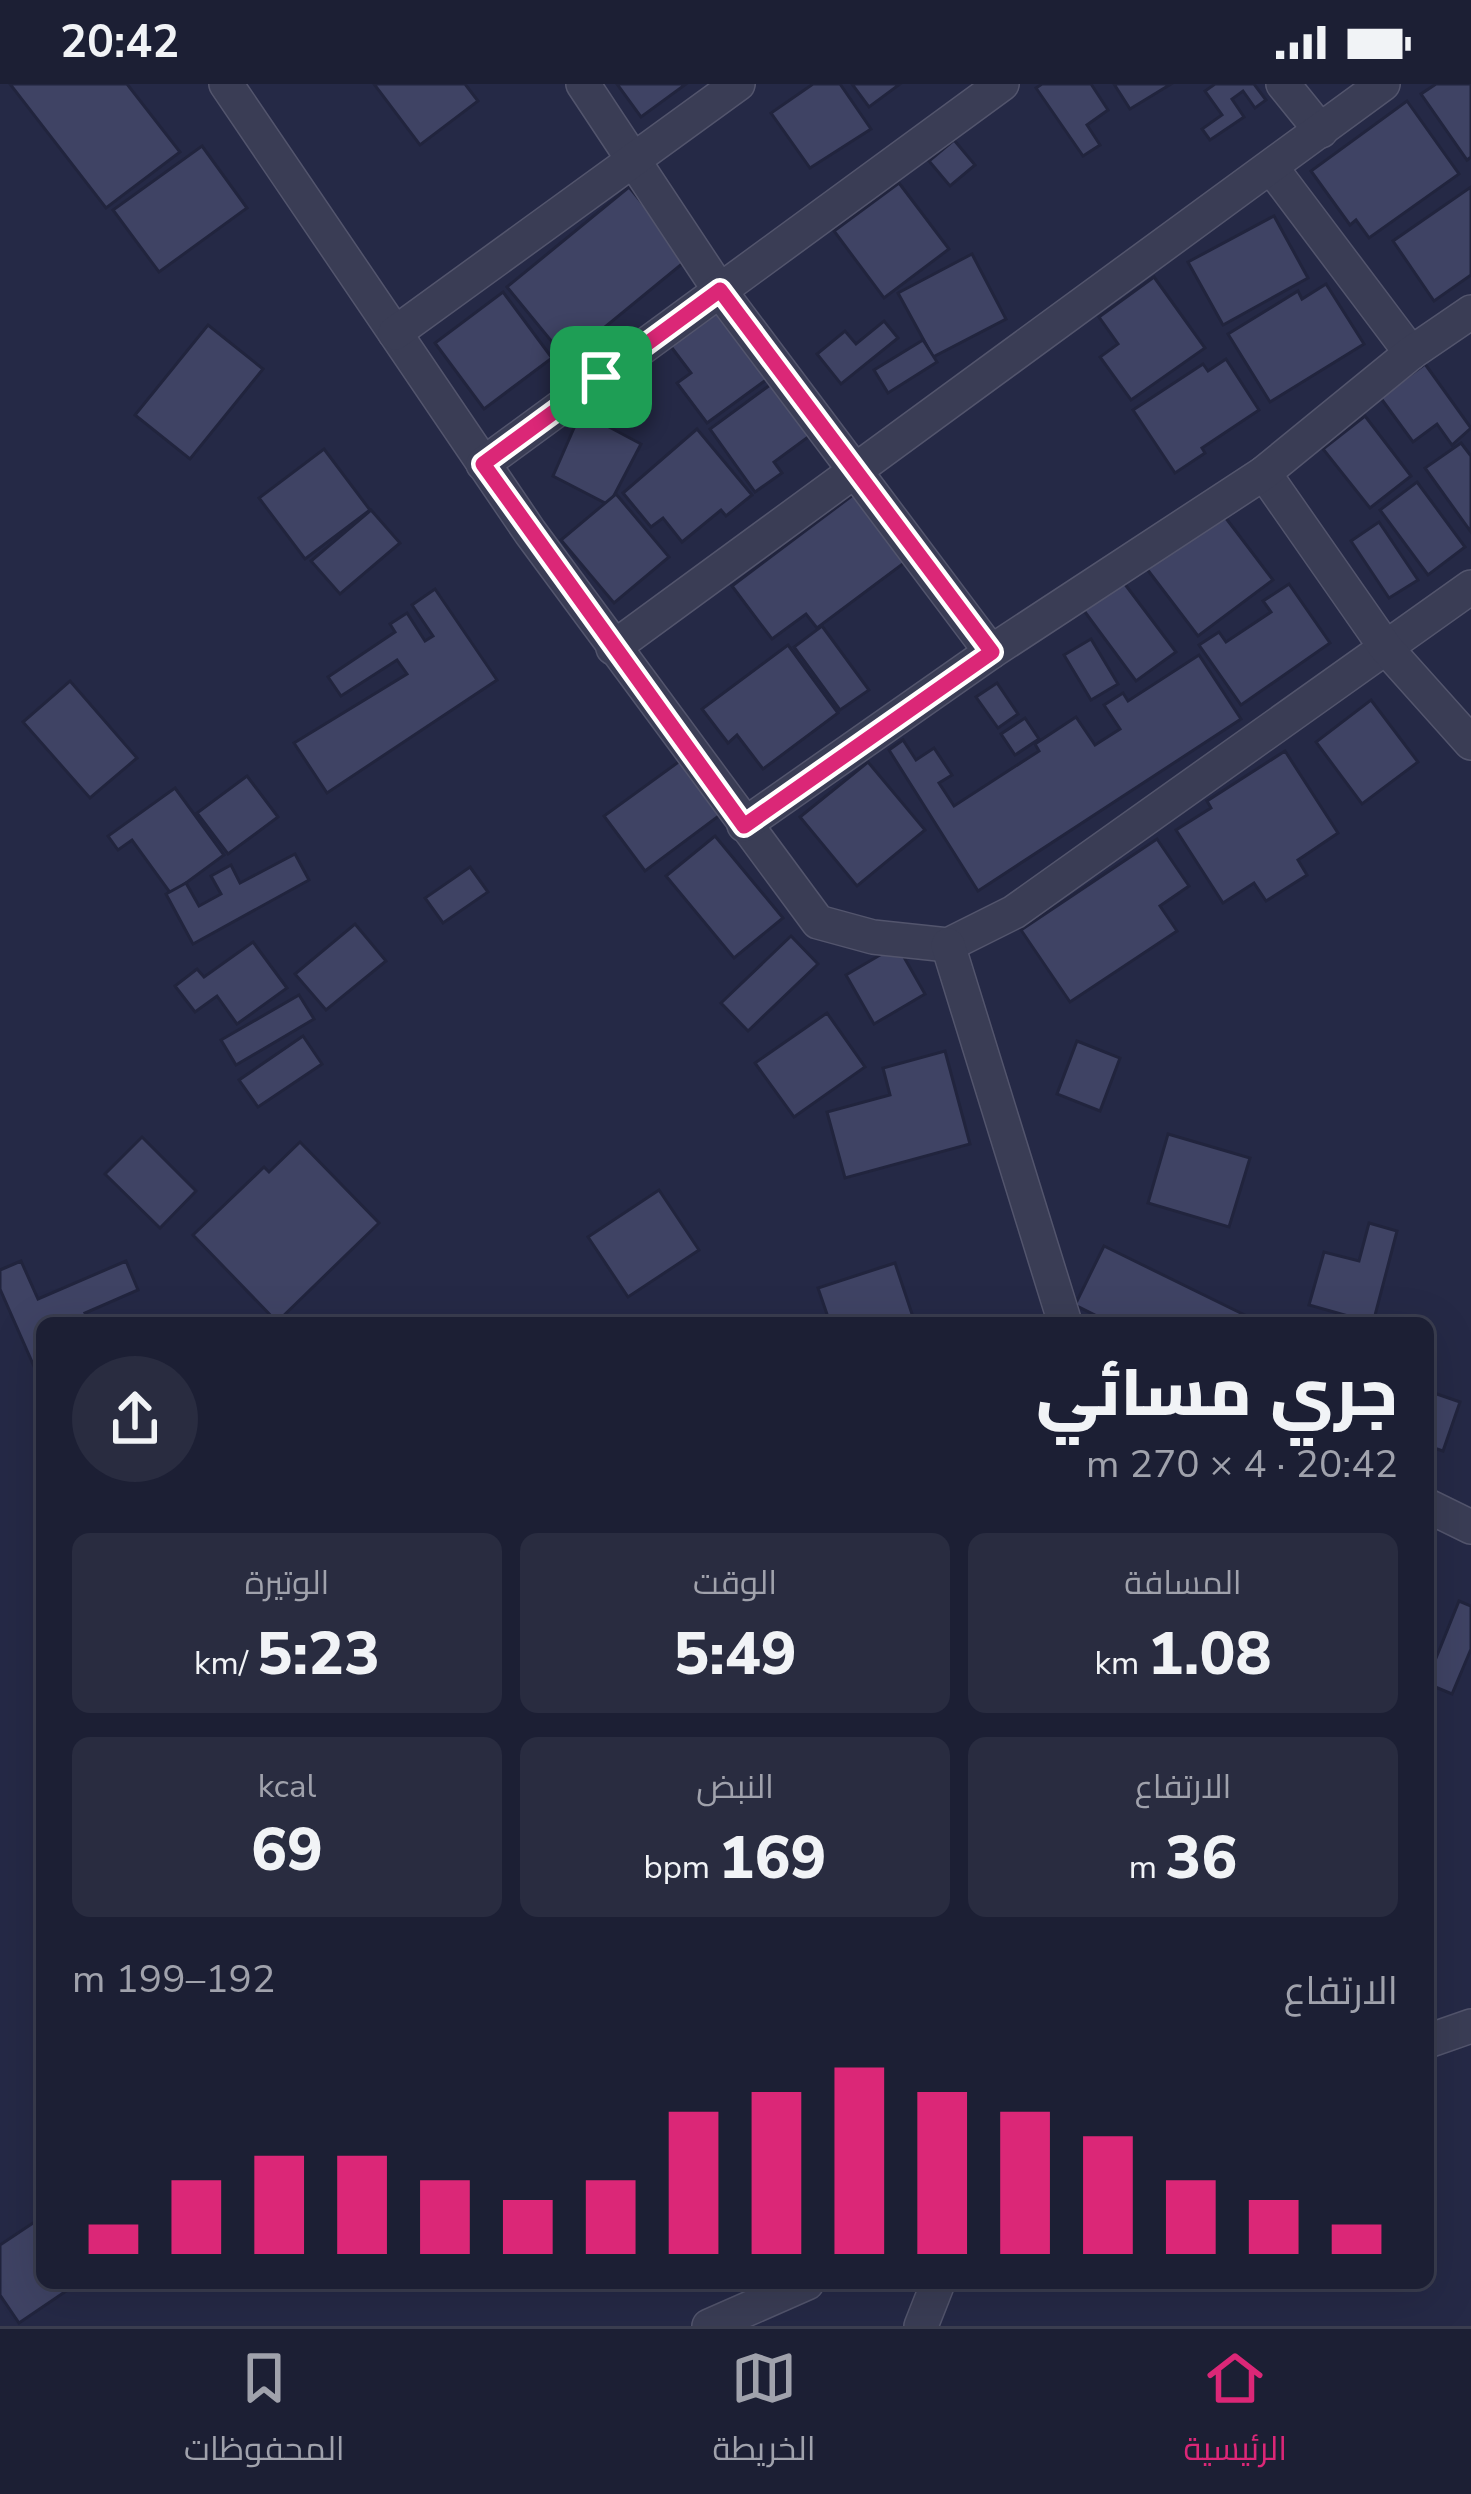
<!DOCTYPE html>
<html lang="ar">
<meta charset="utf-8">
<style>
:root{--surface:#1c1f34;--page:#292c40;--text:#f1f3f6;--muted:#a0a2ac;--line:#3a3d4f;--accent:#db2777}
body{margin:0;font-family:"Nunito Sans",Cairo,sans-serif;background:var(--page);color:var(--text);direction:rtl;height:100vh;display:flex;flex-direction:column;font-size:45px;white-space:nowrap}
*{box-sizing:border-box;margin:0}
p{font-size:39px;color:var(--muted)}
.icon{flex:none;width:66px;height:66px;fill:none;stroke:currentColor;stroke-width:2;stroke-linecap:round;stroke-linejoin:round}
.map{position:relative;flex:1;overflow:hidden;direction:ltr}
.side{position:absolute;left:36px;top:1233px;width:1398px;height:972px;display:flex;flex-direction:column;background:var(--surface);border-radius:18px;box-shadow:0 12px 48px #0002,0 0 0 3px var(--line);direction:rtl}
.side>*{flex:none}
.pin{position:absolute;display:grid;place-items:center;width:102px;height:102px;color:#fff;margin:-51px;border-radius:24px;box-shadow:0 6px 18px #0006}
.round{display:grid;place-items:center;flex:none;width:126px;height:126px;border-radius:63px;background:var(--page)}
.head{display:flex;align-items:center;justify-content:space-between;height:204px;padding:0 36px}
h1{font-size:66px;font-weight:800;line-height:90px}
.metrics{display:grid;grid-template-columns:repeat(3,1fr);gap:18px;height:204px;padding:12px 36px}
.metrics div{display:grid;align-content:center;border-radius:18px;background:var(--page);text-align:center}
.metrics b{font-size:60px;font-weight:800}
.metrics small{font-size:33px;font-weight:400}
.metrics p{font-size:33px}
.chart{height:336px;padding:24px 36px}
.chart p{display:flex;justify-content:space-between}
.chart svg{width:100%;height:216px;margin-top:12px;stroke:var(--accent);stroke-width:6}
.status{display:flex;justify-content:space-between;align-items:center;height:84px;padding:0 60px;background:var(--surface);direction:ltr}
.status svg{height:33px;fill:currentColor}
.dock{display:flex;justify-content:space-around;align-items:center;height:168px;border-top:3px solid var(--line);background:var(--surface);font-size:33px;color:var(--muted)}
.dock a{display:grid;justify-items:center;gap:6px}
.dock .current{color:var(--accent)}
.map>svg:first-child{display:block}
.building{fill:#3f4364;stroke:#21243d;stroke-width:3}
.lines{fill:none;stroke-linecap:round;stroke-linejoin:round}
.street-casing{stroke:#53556d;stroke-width:36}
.street{stroke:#3a3d55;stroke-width:33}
.route-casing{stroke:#fff;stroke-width:24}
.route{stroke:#db2777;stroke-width:15}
</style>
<div class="status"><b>20:42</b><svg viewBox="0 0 49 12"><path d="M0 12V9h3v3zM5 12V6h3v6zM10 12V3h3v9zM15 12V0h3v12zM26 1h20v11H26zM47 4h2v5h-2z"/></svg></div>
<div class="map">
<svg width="1471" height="2242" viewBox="0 0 1471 2242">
<rect width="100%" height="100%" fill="#252946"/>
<!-- building -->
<g class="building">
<path d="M10,0H127L180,68L106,124Z"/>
<path d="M374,0H465L478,17L420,61Z"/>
<path d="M617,0H686L641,33Z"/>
<path d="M813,0H840L871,45L810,84L771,29Z"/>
<path d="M852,0H900L869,23Z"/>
<path d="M1042,0H1091L1108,26L1087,41L1100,61L1083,72L1036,4Z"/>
<path d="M1114,0H1171L1130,25Z"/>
<path d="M1215,0H1254L1266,16L1255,24L1243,7L1232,15L1244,33L1210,56L1202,45L1222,31L1205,7Z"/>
<path d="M1436,0H1471V73L1467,76L1421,10Z"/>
<path d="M1407,17L1459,90L1369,154L1356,136L1350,141L1311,87Z"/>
<path d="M954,56L975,81L950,102L929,77Z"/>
<path d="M202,62L247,124L159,188L113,126Z"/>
<path d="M899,99L949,165L884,214L834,147Z"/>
<path d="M629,103L688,175L566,275L507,203Z"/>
<path d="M1471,103V191L1434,217L1393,157Z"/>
<path d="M1274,132L1308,194L1223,241L1188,178Z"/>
<path d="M972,170L1006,235L933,273L898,209Z"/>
<path d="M1154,193L1205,264L1131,316L1100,273L1118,260L1099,233Z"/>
<path d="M1326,200L1364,260L1270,318L1228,250L1298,207L1302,215Z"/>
<path d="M503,208L552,274L484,325L435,259Z"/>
<path d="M726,218L777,288L707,339L677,299L691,289L669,260Z"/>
<path d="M884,237L898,254L841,300L817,270L845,247L856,260Z"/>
<path d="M208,241L263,285L190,375L135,331Z"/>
<path d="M923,256L937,278L888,309L874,286Z"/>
<path d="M1226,275L1259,326L1202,364L1205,369L1175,389L1133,326L1203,280L1208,287Z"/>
<path d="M1425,280L1471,344L1452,361L1437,340L1413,358L1380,313Z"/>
<path d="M781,293L819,345L774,378L782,389L755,408L710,345Z"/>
<path d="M581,328L641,360L609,421L553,392Z"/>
<path d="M1365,332L1411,392L1370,424L1323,365Z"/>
<path d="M697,345L752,411L726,432L721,426L682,458L663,434L651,443L623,409Z"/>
<path d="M1461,359L1471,372V448L1425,384Z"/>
<path d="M324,365L370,426L305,475L259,414Z"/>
<path d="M1417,398L1465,463L1428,491L1380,426Z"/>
<path d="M857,408L908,476L817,544L806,530L772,555L732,502Z"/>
<path d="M616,410L669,473L614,519L561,456Z"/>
<path d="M371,426L400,459L340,510L311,477Z"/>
<path d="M1222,429L1273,496L1198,552L1147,485Z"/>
<path d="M1379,438L1418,496L1389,514L1351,457Z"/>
<path d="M1121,495L1176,568L1136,597L1082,524Z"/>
<path d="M1289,500L1330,559L1241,621L1199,561L1219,548L1226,558L1271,528L1263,517Z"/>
<path d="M435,505L497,596L327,709L294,659L407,590L397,576L341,612L328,593L395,548L390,540L407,529L425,557L433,552L412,521Z"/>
<path d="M822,542L869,606L840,626L794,563Z"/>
<path d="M1091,555L1118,600L1091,616L1064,571Z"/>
<path d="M788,561L838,629L763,685L737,651L728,659L702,625Z"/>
<path d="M1199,571L1241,635L978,807L889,666L903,656L916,676L934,664L952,691L939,699L954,722L1039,667L1035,660L1076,633L1095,661L1120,645L1104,621L1123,609L1128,617Z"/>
<path d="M70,597L137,674L90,714L23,638Z"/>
<path d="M997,599L1018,630L998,644L976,613Z"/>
<path d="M1371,616L1418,678L1362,720L1316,658Z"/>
<path d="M1025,634L1039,655L1015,671L1001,650Z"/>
<path d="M1285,667L1338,749L1298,776L1307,791L1266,817L1254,799L1223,819L1176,746L1211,724L1207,717Z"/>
<path d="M684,674L724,728L645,787L604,732Z"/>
<path d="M868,678L925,746L857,802L800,733Z"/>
<path d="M247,692L278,733L228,770L197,729Z"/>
<path d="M175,704L224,771L171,810L132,756L118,766L108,752Z"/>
<path d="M715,752L783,834L734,874L666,792Z"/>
<path d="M1157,755L1189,802L1160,822L1177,847L1070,918L1021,846Z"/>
<path d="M295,770L309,796L193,860L166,810L186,799L199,822L221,810L211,792L231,781L240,799Z"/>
<path d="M470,783L488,808L443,839L425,814Z"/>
<path d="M355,840L386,877L326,926L295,890Z"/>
<path d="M791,852L818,880L748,947L721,919Z"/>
<path d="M253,858L287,904L237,940L217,912L195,928L175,902L197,885L204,893Z"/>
<path d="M897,861L925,910L874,940L846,891Z"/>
<path d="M299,911L314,935L236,981L221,956Z"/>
<path d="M827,929L865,983L794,1033L755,979Z"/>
<path d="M303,952L322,980L258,1023L239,996Z"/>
<path d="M1077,957L1120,974L1100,1027L1057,1010Z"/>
<path d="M945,967L970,1060L845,1094L827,1028L890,1011L883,984Z"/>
<path d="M1168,1050L1250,1074L1229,1143L1148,1119Z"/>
<path d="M142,1053L196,1107L160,1144L105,1090Z"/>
<path d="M300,1058L379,1139L277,1238L193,1151L264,1083L269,1088Z"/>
<path d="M659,1106L699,1166L628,1213L588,1153Z"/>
<path d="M1369,1139L1397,1147L1373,1239L1309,1221L1324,1168L1359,1177Z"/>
<path d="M1104,1162L1261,1239H1111L1075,1221Z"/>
<path d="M21,1177L38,1215L126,1177L138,1206L85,1229L90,1239H42L40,1296L0,1205V1186Z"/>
<path d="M895,1179L915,1239H830L818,1204Z"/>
<path d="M1434,1309L1460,1318L1443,1367L1428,1362V1325Z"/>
<path d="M1459,1517L1471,1522V1565L1452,1610L1428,1600V1594Z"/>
<path d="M42,2133V2199H78L19,2239L0,2211V2161Z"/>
</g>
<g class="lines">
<!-- street casing -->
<g class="street-casing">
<g id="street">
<path d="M226,0L530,448L818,838L873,853L948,861L1014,828L1471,503"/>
<path d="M583,0L720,207L991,568"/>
<path d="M1283,0L1321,47"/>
<path d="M1271,83L1411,269"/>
<path d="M395,249L738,0"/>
<path d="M483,380L1002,0"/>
<path d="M1264,389L1386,564L1471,659"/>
<path d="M613,564L1383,0"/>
<path d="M744,741L991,568L1264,389L1411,269L1471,228"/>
<path d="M948,861L1065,1239"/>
<path d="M1428,1422L1471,1443"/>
<path d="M1428,1957L1471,1942"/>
<path d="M709,2242L807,2199"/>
<path d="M921,2242L938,2199"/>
</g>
</g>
<!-- street -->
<use href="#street" class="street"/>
</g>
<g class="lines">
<!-- route casing -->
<g class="route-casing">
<path id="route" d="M720,206L992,568L744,742L483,380Z"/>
</g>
<!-- route -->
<use href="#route" class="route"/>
</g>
</svg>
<div class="pin" style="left:601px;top:293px;background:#1e9e55"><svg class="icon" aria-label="arrive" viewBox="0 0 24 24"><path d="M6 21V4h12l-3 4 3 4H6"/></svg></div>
<section class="side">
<div class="head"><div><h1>جري مسائي</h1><p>20:42 · 4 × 270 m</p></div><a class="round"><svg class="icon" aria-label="share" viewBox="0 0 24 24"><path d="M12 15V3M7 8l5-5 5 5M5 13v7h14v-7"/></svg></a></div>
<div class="metrics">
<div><p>المسافة</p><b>1.08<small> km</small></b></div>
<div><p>الوقت</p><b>5:49</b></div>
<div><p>الوتيرة</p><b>5:23<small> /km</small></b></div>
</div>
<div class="metrics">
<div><p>الارتفاع</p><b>36<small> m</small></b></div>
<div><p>النبض</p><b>169<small> bpm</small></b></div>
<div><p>kcal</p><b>69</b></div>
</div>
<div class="chart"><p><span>الارتفاع</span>192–199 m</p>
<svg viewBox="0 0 160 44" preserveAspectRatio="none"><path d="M5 44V38M15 44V29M25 44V24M35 44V24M45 44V29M55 44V33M65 44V29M75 44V15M85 44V11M95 44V6M105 44V11M115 44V15M125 44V20M135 44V29M145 44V33M155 44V38"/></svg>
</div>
</section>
</div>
<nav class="dock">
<a class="current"><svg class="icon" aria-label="home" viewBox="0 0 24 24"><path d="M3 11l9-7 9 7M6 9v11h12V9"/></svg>الرئيسية</a>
<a><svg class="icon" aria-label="map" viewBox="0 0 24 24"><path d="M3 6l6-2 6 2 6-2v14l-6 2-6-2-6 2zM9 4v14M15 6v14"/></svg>الخريطة</a>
<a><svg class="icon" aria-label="saved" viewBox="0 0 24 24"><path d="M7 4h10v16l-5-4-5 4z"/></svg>المحفوظات</a>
</nav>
